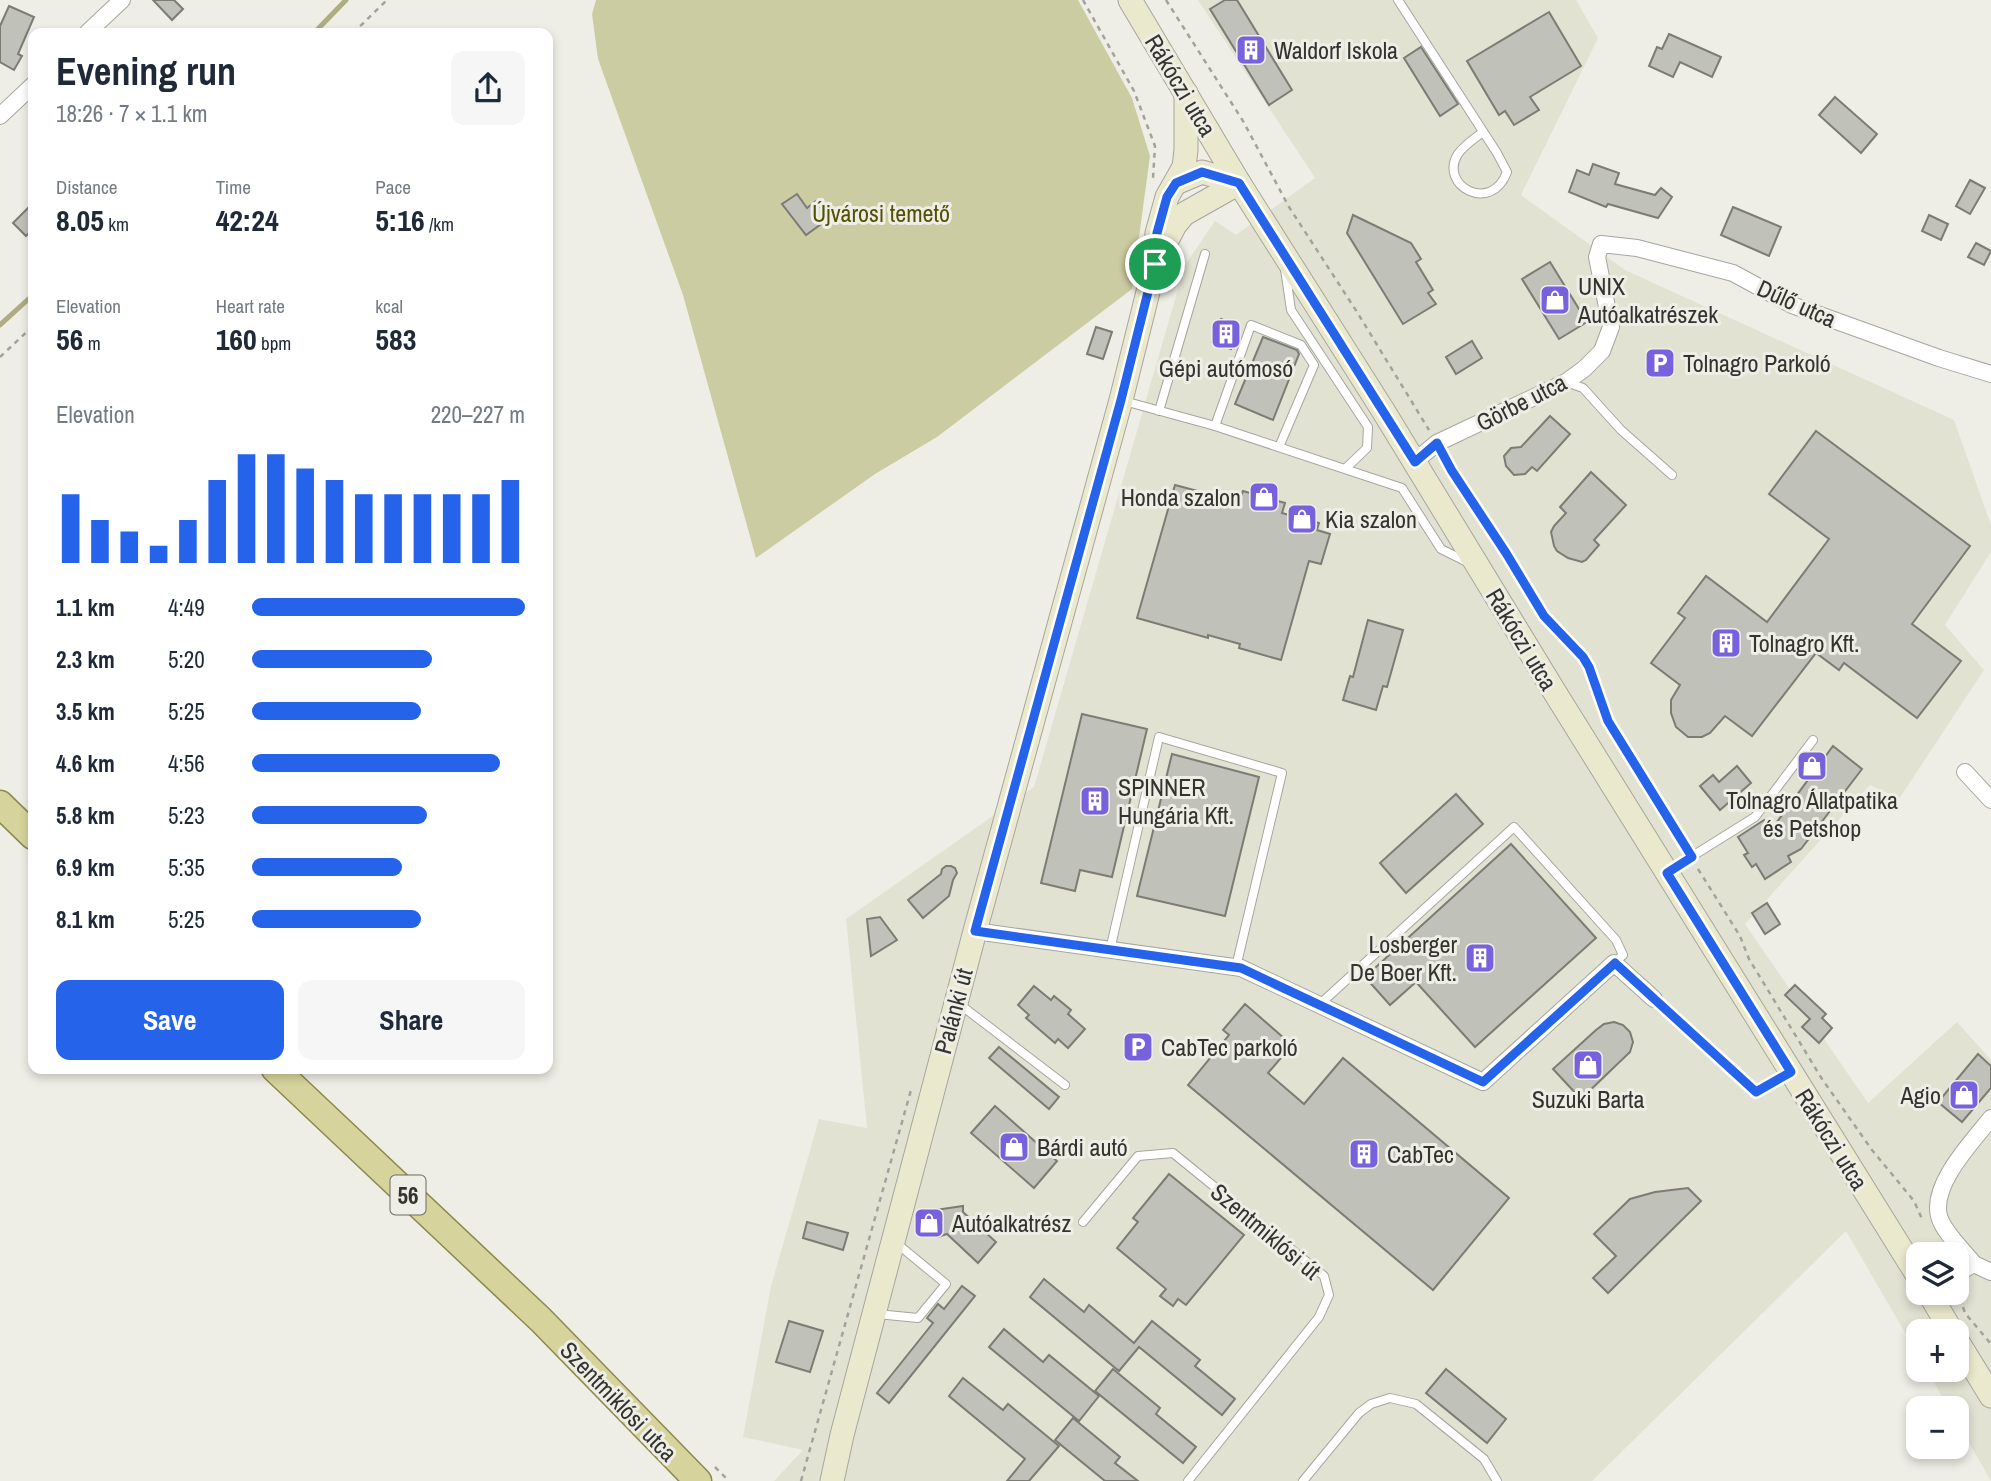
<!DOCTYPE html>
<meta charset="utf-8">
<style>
:root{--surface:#fff;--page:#f6f6f7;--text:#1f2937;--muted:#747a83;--accent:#2563eb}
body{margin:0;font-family:"Archivo Narrow",sans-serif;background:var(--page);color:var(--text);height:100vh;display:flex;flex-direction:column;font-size:26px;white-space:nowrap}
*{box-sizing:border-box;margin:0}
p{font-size:23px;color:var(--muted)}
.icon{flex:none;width:38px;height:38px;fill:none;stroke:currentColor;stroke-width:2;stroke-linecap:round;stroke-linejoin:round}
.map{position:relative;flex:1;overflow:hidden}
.details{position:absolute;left:28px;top:28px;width:525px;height:1046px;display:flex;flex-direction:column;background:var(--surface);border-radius:14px;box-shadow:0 4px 10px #0003}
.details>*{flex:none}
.buttons{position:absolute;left:1906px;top:1242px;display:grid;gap:14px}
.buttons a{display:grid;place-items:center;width:63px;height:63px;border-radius:14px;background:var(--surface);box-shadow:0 4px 10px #0003;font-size:35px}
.pin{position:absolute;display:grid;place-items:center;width:60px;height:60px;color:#fff;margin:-30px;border:4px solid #fff;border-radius:50%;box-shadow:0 2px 7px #0007}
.round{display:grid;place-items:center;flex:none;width:74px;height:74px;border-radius:14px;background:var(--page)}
.headline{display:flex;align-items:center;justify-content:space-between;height:119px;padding:0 28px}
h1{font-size:38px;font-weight:700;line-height:52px}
.stats{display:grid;grid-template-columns:repeat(3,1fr);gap:10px;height:119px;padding:7px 28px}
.stats div{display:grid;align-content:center}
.stats b{font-size:30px;font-weight:700}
.stats small{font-size:19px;font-weight:400}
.stats p{font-size:19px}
.chart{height:196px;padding:14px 28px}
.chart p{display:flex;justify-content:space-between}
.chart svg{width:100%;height:126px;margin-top:7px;stroke:var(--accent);stroke-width:6}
.cta{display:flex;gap:14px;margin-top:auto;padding:14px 28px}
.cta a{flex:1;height:80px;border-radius:14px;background:var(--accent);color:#fff;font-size:28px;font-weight:700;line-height:80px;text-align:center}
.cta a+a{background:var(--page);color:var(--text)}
ul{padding:0 28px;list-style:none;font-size:23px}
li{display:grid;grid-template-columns:112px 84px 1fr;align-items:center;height:52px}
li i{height:18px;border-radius:9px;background:var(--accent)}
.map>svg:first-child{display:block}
.built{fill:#e2e2d3;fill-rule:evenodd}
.green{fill:#cccca3}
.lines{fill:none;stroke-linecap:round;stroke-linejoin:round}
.stream{stroke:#adad81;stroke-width:5}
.building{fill:#c0c1b9;stroke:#7c7c75;stroke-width:2}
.lane-casing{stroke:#a6a69f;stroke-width:10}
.street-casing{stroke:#a6a69f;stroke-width:18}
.secondary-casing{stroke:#a6a69f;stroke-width:25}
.primary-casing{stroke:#8b894b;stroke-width:29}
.path{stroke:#a3a39d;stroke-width:2.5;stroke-dasharray:5 5;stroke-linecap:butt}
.lane{stroke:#fff;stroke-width:8}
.street{stroke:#fff;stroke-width:16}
.secondary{stroke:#eae9ce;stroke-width:23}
.primary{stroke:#d6d49c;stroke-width:26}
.route-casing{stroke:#fff;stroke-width:14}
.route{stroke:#2563eb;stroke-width:9}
.labels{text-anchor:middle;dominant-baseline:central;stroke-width:6;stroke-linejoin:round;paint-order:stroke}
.shield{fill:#eeeee6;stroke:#6b6b67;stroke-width:2}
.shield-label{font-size:23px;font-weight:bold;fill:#333330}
.poi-label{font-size:24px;fill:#333330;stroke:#eeeee6;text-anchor:start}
.street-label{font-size:24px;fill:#333330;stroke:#eeeee6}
.park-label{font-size:24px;fill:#545104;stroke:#eeeee6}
</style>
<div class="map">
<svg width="1991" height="1481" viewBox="0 0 1991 1481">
<rect width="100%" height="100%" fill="#eeeee6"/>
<!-- built -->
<path class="built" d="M1198,0H1576L1598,38L1521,195L1625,270L1954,420L1991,525V552L1945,625L1984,670L1899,799L1870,785L1745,924L1868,1103L1957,1022L1991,1060V1481L1957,1422L1956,1409H1949L1927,1370H1956V1332H1918V1355L1846,1231L1592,1481H774L803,1450L743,1437L771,1286L819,1119L867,1128L846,919L1034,787L1185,265L1215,221L1236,235L1315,178ZM1918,1255H1956V1293H1918Z"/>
<!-- green -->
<path class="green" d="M596,0H1078L1132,98L1150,156L1132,289L937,437L875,474L756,558L683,295L598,59L592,14Z"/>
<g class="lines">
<!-- stream -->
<g class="stream">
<path d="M314,33L346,0"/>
<path d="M0,325L33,295"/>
</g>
</g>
<!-- building -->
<g class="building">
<path d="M153,0H174L183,9L172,20Z"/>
<path d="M1225,0H1237L1292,90L1269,105L1210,9Z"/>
<path d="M9,6L34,17L18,54L22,56L14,70L0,62V26Z"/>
<path d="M1549,12L1581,66L1530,97L1539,110L1514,125L1505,111L1499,115L1467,61Z"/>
<path d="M1669,34L1721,57L1712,77L1680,62L1673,77L1649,66L1657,47L1662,49Z"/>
<path d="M1421,47L1458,104L1440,116L1404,58Z"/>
<path d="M1835,97L1877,134L1861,153L1819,115Z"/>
<path d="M1593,164L1619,173L1615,184L1655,195L1661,188L1672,197L1658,218L1608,204L1606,207L1569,192L1577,170L1589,175Z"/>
<path d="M1970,180L1985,188L1970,214L1956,206Z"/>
<path d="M797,194L807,208L816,201L828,219L806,235L782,204Z"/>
<path d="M33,203V229L26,236L13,223Z"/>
<path d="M1733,207L1781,227L1769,256L1721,235Z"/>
<path d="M1353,215L1411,243L1421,259L1416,262L1433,290L1428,293L1436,304L1403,324L1347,233Z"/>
<path d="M1929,215L1948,224L1941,240L1922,231Z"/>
<path d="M1976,243L1991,251L1984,265L1968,257Z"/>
<path d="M1550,262L1587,322L1559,339L1522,279Z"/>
<path d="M1221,319L1239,327L1231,349L1212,342Z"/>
<path d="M1096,327L1112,332L1103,359L1087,354Z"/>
<path d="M1263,337L1297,350L1299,354L1273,420L1235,404Z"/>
<path d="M1472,341L1482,358L1456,374L1446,357Z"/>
<path d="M1550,416L1570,434L1537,471L1532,467L1525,474L1514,475L1506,466L1504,456L1511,448L1521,447Z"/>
<path d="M1816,431L1970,546L1912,624L1961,661L1917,718L1844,663L1839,670L1816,653L1752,736L1725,716L1710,733L1702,737H1688L1676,727L1671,713V700L1680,685L1651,663L1685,618L1678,613L1706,576L1767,622L1829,539L1769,494Z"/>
<path d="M1591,472L1626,505L1594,540L1599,545L1586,560L1582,562L1568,558L1557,551L1554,546L1551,532L1554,526L1566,513L1560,507Z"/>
<path d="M1175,485L1239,502L1243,491L1285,503L1282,513L1319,523L1317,530L1330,534L1321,564L1309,561L1281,660L1239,648L1240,644L1208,635V638L1137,618Z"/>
<path d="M1368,620L1403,630L1387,687L1383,686L1376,710L1343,700L1350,676L1353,677Z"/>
<path d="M1082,714L1147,729L1112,877L1080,870L1075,891L1041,883Z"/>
<path d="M1833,746L1862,769L1801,849L1788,856L1791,862L1765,879L1756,864L1752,867L1744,855L1748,853L1738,837L1764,820L1771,830Z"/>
<path d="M1172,754L1259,777L1225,916L1137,896Z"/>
<path d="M1737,766L1751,783L1720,810L1700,786L1713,775L1719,782Z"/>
<path d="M1456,794L1483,824L1406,893L1380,863Z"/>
<path d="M1511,844L1596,938L1475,1047L1416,982L1390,1005L1365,977Z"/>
<path d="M946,866H951L955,868L957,873L953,880L949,896L923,918L908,900L941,874L942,869Z"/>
<path d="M1767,903L1780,924L1765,934L1752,913Z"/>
<path d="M880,917L897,940L871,956L867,919Z"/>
<path d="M1795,985L1826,1014L1822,1018L1832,1028L1819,1043L1802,1027L1810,1019L1785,995Z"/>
<path d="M1034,986L1051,1000L1054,996L1071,1010L1068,1014L1085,1029L1068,1048L1058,1039L1055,1043L1026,1018L1029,1015L1018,1005Z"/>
<path d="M1245,1004L1292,1045L1268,1073L1304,1104L1343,1058L1509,1198L1433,1290L1188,1085L1229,1035L1223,1030Z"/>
<path d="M1614,1022L1623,1025L1630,1032L1633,1042L1630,1052L1581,1099L1553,1069L1596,1030L1604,1024Z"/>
<path d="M999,1047L1059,1097L1049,1109L989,1058Z"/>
<path d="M1978,1054L1991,1066V1088L1962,1122L1938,1102Z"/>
<path d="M995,1106L1057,1161L1034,1188L971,1133Z"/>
<path d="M1169,1174L1244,1235L1186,1305L1178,1299L1173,1306L1160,1296L1166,1289L1117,1248L1138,1222L1133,1218Z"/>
<path d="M1688,1188L1701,1201L1608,1293L1593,1278L1616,1256L1594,1234L1630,1199L1655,1192Z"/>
<path d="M963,1206V1212L996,1242L978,1263L947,1234L938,1237L935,1210Z"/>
<path d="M807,1222L848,1233L843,1250L803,1238Z"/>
<path d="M1044,1279L1084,1312L1089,1305L1134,1343L1152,1321L1200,1360L1195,1366L1235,1399L1222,1415L1139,1347L1119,1371L1030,1297Z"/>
<path d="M962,1286L975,1296L889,1403L877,1393L933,1323L927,1318L938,1304L944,1309Z"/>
<path d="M789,1321L823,1331L810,1372L776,1362Z"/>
<path d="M1004,1329L1043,1362L1049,1355L1099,1396L1079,1421L989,1347Z"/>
<path d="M1113,1369L1160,1408L1156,1414L1196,1447L1183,1463L1095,1391Z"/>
<path d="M1446,1369L1506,1419L1487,1443L1426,1393Z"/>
<path d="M963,1378L1003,1410L1008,1404L1059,1446L1029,1481H1007L1025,1459L949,1396Z"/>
<path d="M1073,1418L1120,1457L1115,1463L1138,1481H1105L1055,1440Z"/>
</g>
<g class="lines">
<!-- lane casing -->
<g class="lane-casing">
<g id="lane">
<path d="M1398,0L1497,153L1507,172C1491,215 1438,185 1458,154C1464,145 1475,138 1483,132"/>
<path d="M1285,269L1291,310L1368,427L1367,448L1346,468"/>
<path d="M1566,382L1583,388L1621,430L1672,475"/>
<path d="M1124,401L1215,426L1402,488L1441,549L1467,562"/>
<path d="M1159,411L1205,254"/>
<path d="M1215,426L1251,325L1301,345L1314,365L1279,447"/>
<path d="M1667,872L1755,817L1813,740"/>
<path d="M1110,950L1159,737L1282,773L1236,967"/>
<path d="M958,1003L1065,1085"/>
<path d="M1319,1005L1514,827L1616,940L1623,955L1614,963"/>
<path d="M1083,1222L1138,1156L1173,1153L1324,1276L1329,1295L1319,1317L1188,1481"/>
<path d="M877,1314L918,1318L946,1284L895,1242"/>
<path d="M1303,1481L1359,1413L1371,1404L1390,1398L1416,1404L1484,1459L1497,1481"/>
</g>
</g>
<!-- street casing -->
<g class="street-casing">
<g id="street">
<path d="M87,33L122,0"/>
<path d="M0,116L33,85"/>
<path d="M1414,462L1437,443L1566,382L1584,369L1602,351L1611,327L1597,257L1601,244L1637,248L1733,273L1792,305L1939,358L1991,374"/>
<path d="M1965,772L1991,800"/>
<path d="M975,931L1241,968L1483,1082L1614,963L1654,999"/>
<path d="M1974,1264C1964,1251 1943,1232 1939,1216C1931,1184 1973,1141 1991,1118"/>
<path d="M1956,1274L1974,1264L1991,1272"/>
</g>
</g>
<!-- secondary casing -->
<g class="secondary-casing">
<g id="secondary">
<path d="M1130,0L1239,183L1384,412L1554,691L1918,1276"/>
<path d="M1176,183L1202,172L1239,183"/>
<path d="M1162,250L1175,225L1184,214L1239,183"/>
<path d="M1929,1293L1952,1332"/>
<path d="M1956,1339L1991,1396"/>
<path d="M832,1481L842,1435L975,931L1121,400L1155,264L1157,233L1167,197L1184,167L1186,150V93"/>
</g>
</g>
<!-- primary casing -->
<g class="primary-casing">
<g id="primary">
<path d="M0,804L33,836"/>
<path d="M275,1069L541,1320L698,1481"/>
</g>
</g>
<!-- path -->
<g class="path">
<path d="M1083,0L1134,91L1155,146L1153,178"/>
<path d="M1166,0L1243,121L1289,207L1357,312L1429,430"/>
<path d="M353,33L387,0"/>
<path d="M0,357L33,326"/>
<path d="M1444,457L1544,616L1583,657L1589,667L1608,721L1684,845"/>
<path d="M1698,869L1740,936L1749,959L1822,1079L1872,1150L1914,1201L1922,1219"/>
<path d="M1667,1011L1756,1092L1773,1083"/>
<path d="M1936,1247L1940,1255"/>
<path d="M1957,1288L1965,1313L1991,1344"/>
<path d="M715,1467L729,1481"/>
<path d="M801,1481L911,1090"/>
</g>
<!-- lane -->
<use href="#lane" class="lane"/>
<!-- street -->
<use href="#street" class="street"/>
<!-- secondary -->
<use href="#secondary" class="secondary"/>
<!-- primary -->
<use href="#primary" class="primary"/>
</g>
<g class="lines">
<!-- route casing -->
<g class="route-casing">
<path id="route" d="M1202,172L1239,183L1415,462L1437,443L1452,471L1506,553L1544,616L1583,657L1589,667L1608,721L1692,857L1667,873L1791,1072L1756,1092L1615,963L1483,1082L1241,968L975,931L1121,400L1155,264L1157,233L1167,197L1176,183Z"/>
</g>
<!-- route -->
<use href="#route" class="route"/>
</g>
<!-- icons -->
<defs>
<g id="building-square" transform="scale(1.575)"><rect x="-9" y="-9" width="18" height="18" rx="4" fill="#7861dc" stroke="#eeeee6"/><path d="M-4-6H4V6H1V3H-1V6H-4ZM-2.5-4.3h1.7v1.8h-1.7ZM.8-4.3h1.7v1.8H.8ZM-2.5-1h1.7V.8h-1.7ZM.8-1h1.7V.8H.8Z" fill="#fff"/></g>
<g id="shop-square" transform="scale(1.575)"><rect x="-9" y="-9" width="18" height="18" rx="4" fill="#7861dc" stroke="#eeeee6"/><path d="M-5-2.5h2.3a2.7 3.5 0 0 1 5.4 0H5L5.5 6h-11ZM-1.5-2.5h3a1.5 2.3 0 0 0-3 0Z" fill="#fff"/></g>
<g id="parking-square" transform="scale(1.575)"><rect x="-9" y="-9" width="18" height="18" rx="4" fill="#7861dc" stroke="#eeeee6"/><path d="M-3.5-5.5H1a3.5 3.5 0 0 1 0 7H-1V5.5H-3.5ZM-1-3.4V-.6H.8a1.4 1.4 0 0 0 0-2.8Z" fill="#fff"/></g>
</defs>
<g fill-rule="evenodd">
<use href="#building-square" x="1251" y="50"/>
<use href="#shop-square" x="1555" y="300"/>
<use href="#building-square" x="1226" y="334"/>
<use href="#parking-square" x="1660" y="363"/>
<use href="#shop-square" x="1264" y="497"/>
<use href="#shop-square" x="1302" y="519"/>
<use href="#building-square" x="1726" y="643"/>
<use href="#shop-square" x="1812" y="766"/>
<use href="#building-square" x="1095" y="801"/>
<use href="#building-square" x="1480" y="958"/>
<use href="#parking-square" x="1138" y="1047"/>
<use href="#shop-square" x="1588" y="1065"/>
<use href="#shop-square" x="1964" y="1095"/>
<use href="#shop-square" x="1014" y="1147"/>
<use href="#building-square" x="1364" y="1154"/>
<use href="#shop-square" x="929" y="1223"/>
</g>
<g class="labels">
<!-- shield labels -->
<rect class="shield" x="390.5" y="1175.5" width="35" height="39" rx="5"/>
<g class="shield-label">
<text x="408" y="1195">56</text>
</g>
<!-- poi labels -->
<g class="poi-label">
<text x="1274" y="50">Waldorf Iskola</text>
<text x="1578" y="286">UNIX<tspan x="1578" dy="28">Autóalkatrészek</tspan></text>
<text x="1683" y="363">Tolnagro Parkoló</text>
<text x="1226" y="368" text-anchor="middle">Gépi autómosó</text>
<text x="1241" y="497" text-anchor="end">Honda szalon</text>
<text x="1325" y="519">Kia szalon</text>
<text x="1749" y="643">Tolnagro Kft.</text>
<text x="1118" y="787">SPINNER<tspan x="1118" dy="28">Hungária Kft.</tspan></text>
<text x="1812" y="800" text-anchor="middle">Tolnagro Állatpatika<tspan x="1812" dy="28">és Petshop</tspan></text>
<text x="1457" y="944" text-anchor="end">Losberger<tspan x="1457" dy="28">De Boer Kft.</tspan></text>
<text x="1161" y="1047">CabTec parkoló</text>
<text x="1941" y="1095" text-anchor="end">Agio</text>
<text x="1588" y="1099" text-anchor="middle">Suzuki Barta</text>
<text x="1037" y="1147">Bárdi autó</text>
<text x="1387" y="1154">CabTec</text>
<text x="952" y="1223">Autóalkatrész</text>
</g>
<!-- street labels -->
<g class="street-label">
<text transform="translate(1181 85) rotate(59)">Rákóczi utca</text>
<text transform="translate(1797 303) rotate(24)">Dűlő utca</text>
<text transform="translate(1521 402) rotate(-27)">Görbe utca</text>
<text transform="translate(1522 639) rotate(59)">Rákóczi utca</text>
<text transform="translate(953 1011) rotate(-75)">Palánki út</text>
<text transform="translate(1832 1139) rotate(58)">Rákóczi utca</text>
<text transform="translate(1266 1231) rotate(40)">Szentmiklósi út</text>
<text transform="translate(619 1401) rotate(46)">Szentmiklósi utca</text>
</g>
<!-- park labels -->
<g class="park-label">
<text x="881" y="213">Újvárosi temető</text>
</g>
</g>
</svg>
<div class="buttons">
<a><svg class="icon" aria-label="layers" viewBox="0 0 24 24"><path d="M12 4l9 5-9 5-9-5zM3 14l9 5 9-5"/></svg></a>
<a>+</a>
<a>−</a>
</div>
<div class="pin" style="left:1155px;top:264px;background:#1e9e55"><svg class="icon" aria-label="arrive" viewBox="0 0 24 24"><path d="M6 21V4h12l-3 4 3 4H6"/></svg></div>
<section class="details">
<div class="headline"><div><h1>Evening run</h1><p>18:26 · 7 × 1.1 km</p></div><a class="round"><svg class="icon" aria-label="share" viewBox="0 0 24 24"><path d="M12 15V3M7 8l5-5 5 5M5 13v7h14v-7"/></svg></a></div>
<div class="stats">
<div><p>Distance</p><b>8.05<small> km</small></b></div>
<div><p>Time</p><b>42:24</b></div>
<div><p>Pace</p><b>5:16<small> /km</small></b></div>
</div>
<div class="stats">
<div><p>Elevation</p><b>56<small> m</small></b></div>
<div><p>Heart rate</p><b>160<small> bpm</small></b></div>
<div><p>kcal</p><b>583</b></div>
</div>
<div class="chart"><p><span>Elevation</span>220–227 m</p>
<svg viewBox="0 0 160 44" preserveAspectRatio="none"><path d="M5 44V20M15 44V29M25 44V33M35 44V38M45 44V29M55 44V15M65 44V6M75 44V6M85 44V11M95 44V15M105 44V20M115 44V20M125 44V20M135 44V20M145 44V20M155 44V15"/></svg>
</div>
<ul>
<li><b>1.1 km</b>4:49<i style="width:100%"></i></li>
<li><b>2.3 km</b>5:20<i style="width:66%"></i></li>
<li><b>3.5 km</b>5:25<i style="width:62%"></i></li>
<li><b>4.6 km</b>4:56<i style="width:91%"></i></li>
<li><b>5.8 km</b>5:23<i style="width:64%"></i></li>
<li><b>6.9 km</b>5:35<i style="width:55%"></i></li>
<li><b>8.1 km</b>5:25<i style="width:62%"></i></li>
</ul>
<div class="cta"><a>Save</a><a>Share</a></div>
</section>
</div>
